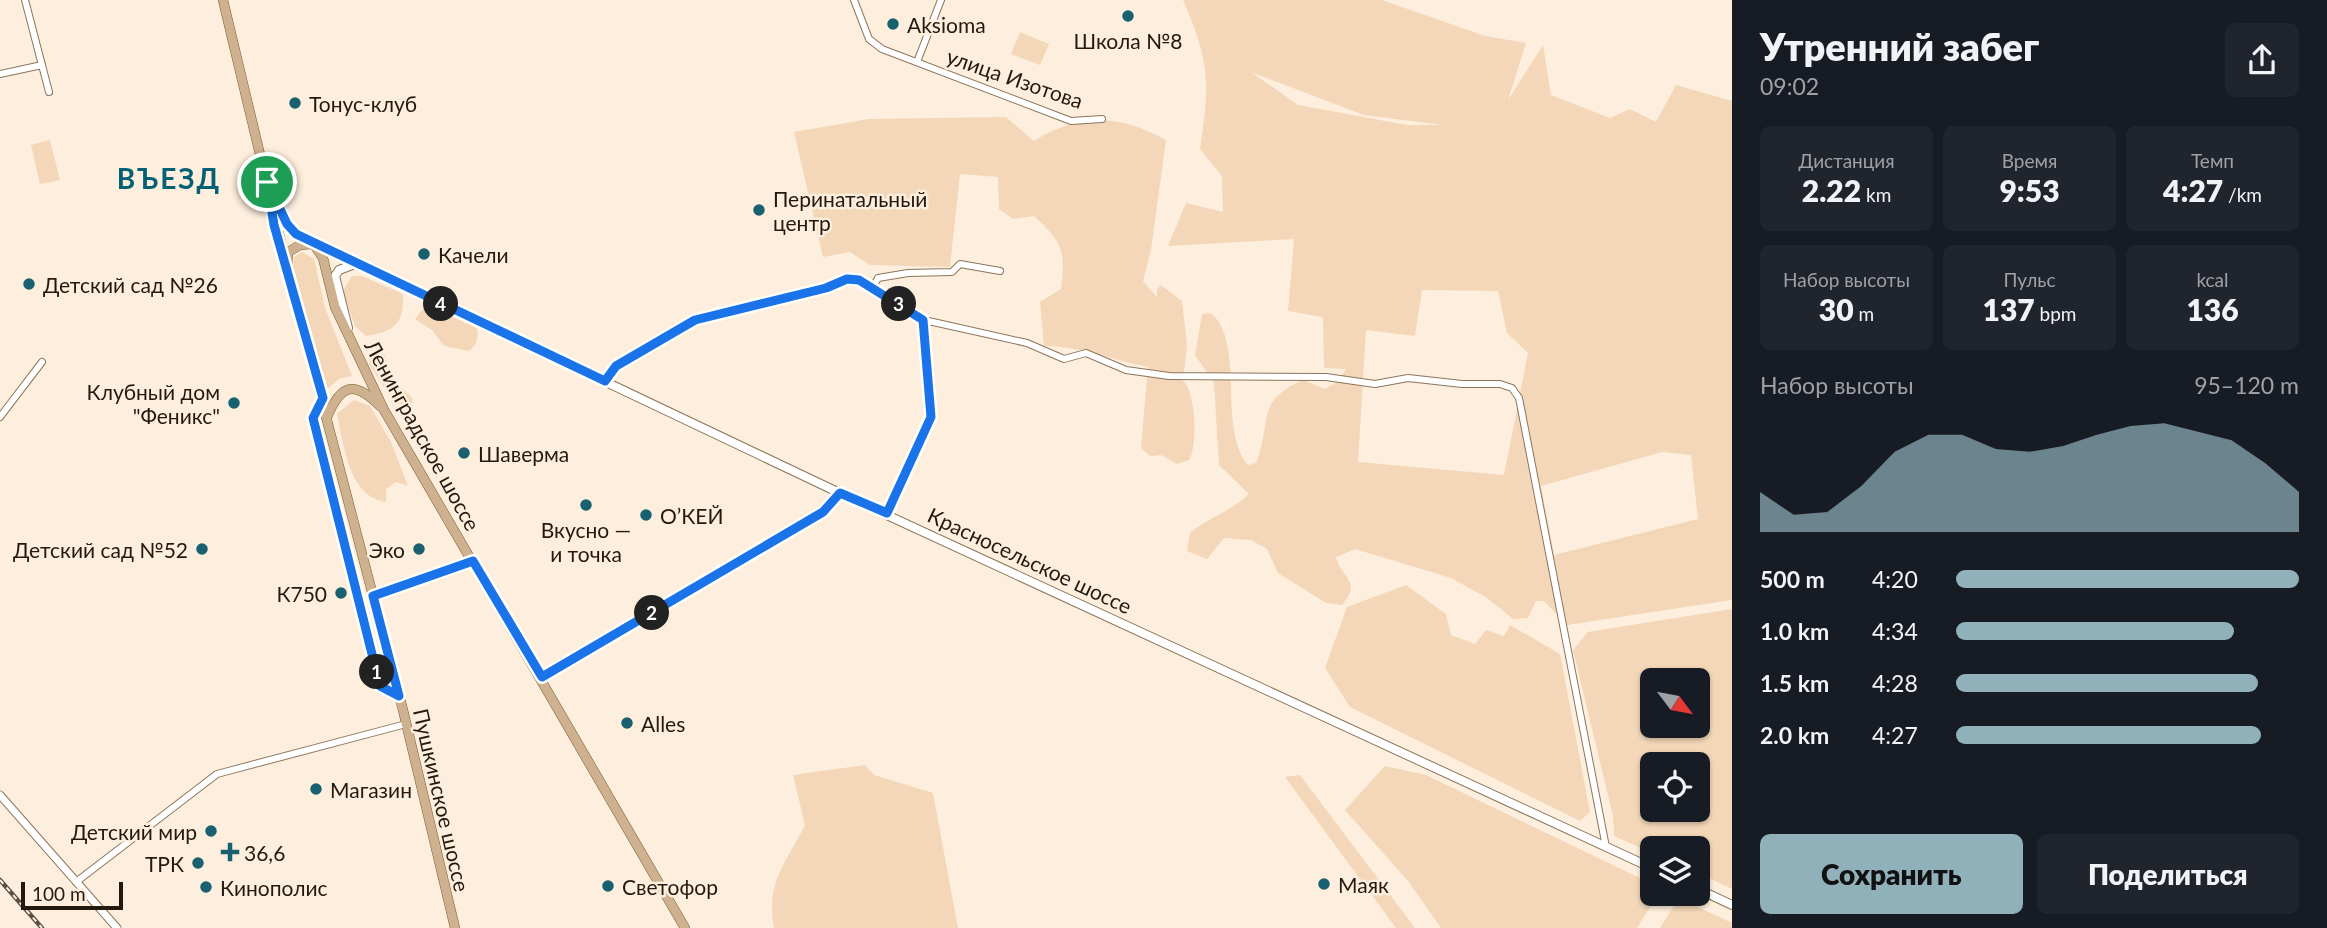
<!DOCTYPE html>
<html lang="ru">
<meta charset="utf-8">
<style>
:root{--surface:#171b24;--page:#20242c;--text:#f1f3f6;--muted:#9ea1a6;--accent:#90b1ba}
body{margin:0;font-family:Lato,sans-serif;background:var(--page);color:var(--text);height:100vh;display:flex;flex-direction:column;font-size:26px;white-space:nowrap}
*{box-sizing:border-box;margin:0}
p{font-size:23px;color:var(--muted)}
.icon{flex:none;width:38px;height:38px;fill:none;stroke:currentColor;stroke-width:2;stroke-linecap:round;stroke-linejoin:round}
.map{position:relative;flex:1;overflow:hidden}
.drawer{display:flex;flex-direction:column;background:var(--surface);width:595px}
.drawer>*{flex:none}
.needle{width:46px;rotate:122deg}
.fabs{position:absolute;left:1640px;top:668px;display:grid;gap:14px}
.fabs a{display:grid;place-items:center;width:70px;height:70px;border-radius:10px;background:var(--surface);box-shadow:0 2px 5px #0004;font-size:35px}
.scale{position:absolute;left:21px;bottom:18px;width:102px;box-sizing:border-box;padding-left:7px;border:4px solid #22190f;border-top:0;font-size:19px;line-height:24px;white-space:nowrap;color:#22190f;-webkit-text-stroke:5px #feeedd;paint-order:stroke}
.pin{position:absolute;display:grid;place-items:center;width:60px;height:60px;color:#fff;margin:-30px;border:4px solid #fff;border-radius:50%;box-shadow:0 2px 7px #0007}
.km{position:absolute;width:35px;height:35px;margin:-18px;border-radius:50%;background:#222;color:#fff;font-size:19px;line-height:35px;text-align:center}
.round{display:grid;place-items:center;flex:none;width:74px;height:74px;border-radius:10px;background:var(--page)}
.head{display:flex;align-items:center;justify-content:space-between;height:119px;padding:0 28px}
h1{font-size:38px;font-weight:800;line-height:52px}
.figures{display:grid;grid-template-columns:repeat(3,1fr);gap:10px;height:119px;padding:7px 28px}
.figures div{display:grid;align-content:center;border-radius:10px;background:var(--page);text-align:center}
.figures b{font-size:30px;font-weight:800}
.figures small{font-size:19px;font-weight:400}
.figures p{font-size:19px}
.chart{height:196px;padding:14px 28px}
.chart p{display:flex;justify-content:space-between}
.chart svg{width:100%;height:126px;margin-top:7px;fill:var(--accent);opacity:.7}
.action{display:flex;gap:14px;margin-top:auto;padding:14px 28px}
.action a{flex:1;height:80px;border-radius:10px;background:var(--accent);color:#111;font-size:28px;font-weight:800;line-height:80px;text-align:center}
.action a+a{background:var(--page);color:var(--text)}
ul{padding:0 28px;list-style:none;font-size:23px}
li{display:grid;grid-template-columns:112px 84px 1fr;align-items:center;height:52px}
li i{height:18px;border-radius:9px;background:var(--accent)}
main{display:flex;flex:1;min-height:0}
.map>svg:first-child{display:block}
.green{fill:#f3d7b8;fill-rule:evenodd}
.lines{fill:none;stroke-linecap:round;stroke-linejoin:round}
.minor-casing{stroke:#8c755b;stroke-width:8}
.tertiary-casing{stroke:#8c755b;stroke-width:9}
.secondary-casing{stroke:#8c755b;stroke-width:10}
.primary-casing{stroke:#7d5b33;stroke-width:10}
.minor{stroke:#fff;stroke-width:6}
.tertiary{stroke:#fff;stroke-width:7}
.secondary{stroke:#fff;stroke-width:8}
.primary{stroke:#ceb290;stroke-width:9}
.rail-casing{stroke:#5b5044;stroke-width:4.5}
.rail{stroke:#feeedd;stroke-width:2;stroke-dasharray:5;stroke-linecap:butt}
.route-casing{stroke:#fff;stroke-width:14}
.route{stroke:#1a73e8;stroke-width:9}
.poi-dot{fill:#196070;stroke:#feeedd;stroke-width:2.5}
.labels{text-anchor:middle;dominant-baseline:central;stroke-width:5;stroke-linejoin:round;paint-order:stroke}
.poi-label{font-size:21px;fill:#22190f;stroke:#feeedd;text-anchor:start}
.street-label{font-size:21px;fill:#22190f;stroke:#feeedd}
.district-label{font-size:28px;font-weight:bold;letter-spacing:2px;fill:#046173;stroke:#feeedd}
</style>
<main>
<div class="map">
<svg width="1732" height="928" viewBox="0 0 1732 928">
<rect width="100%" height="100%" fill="#feeedd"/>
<!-- green -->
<g class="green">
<path d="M1183,0H1382L1485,36L1526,43L1508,100L1543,45L1551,95L1610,118L1630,109L1656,122L1676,85L1732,101V600L1567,625L1544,601H1536L1528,618L1513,619L1487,598L1451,578L1355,549L1336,557C1341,579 1363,580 1342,605L1326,603L1278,573L1267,549L1251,540L1224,538L1207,559L1187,551L1190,533C1211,516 1230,512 1249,494L1219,465L1214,383L1195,355L1202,314L1211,313C1246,343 1217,428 1248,465L1256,463C1273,420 1254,402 1303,380L1325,389L1337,382L1346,369L1324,368L1323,317L1288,311L1294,239L1168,246L1186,203L1223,212L1222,176L1200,149C1210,83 1210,62 1183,0ZM1251,72L1364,115L1443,125H1407L1298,105ZM1422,290L1498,291L1507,333L1528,353L1504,475L1358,462L1366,330L1415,336ZM1662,452L1691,455L1698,519L1554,555L1541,486Z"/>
<path d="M1020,32L1049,44L1040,65L1011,54Z"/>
<path d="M1006,117L1034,141C1079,113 1119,114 1166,140L1151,250L1143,281L1157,297V289L1161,285L1182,301L1187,345L1183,381C1196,392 1198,445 1189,460L1177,464L1161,455L1150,456L1141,448L1148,367C1112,360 1080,346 1044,346L1040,302L1061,289C1066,250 1062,242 1034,216L1013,219L999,209L998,177L960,174L950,267L870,265L850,252L823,257L794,132L869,119Z"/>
<path d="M50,140L60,180L40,184L31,145Z"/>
<path d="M302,252L314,259L325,308L352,376L339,379L327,389L293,266L294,257Z"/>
<path d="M352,276H362L403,294C404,325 394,331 366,336L355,326L343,291Z"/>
<path d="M426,305L477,328C479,338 477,344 469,351L444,346L432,330L415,319Z"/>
<path d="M376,352L385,355L392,378L413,399L410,405L395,404L369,364L371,354Z"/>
<path d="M354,400L370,406L391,442L408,486L396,482L386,489V502C349,497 344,446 337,414Z"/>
<path d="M1406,585L1446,614L1451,635L1475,644L1486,630L1504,636L1510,625L1560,654L1590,812L1580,821L1350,707L1325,668L1347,607Z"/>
<path d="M1732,609V889L1698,873V849H1652V853L1614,836L1613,816L1573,650L1588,632ZM1652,681H1698V726H1652ZM1652,765H1698V810H1652Z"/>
<path d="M865,765L874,775L933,793L958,928H774C765,883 786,863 805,825L793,775Z"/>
<path d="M1385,766L1426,775L1652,884V894H1658L1637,928H1441L1408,881L1345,810Z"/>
<path d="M1300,775L1415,928H1396L1285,777Z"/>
<path d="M1679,898L1732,923V928H1660Z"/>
</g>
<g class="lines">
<!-- minor casing -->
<g class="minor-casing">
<g id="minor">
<path d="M25,0L49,92"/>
<path d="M854,0L869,39L882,49L1071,121L1102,119"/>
<path d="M917,62L941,0"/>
<path d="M0,74L42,65"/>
<path d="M873,287L878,278L908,273L952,272L960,264L1000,271"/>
<path d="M924,320L1027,343L1064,359L1086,353L1126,370L1169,376L1326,377L1375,384L1408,378L1462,384H1500L1512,388L1519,398L1606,847"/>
<path d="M605,381L616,366L695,320L826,288L847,279L859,280L924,320L931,417L887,513"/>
<path d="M322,399L313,418L380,686L399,696"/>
<path d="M0,417L42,362"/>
<path d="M76,882L217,774L406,724"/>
</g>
</g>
<!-- tertiary casing -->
<g class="tertiary-casing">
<g id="tertiary">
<path d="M373,596L473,561"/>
<path d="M542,677L823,512L840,493"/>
<path d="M0,795L117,928"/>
</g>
</g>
<!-- secondary casing -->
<g class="secondary-casing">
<g id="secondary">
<path d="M313,243L865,505L1652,868"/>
<path d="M348,328L335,276L339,270L355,264"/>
<path d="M1698,889L1732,905"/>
</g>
</g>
<!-- primary casing -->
<g class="primary-casing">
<g id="primary">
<path d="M223,0L285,259"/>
<path d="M267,182L291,229L313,243L323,258L335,307L384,410L685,928"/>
<path d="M311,244L300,245L288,252L287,268L403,710L455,928"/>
<path d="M327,417C341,384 354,380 380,406"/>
</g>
</g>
<!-- minor -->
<use href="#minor" class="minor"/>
<!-- tertiary -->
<use href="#tertiary" class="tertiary"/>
<!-- secondary -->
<use href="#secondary" class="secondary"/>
<!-- primary -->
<use href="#primary" class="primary"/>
<!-- rail casing -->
<g class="rail-casing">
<path id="rail" d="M0,880L42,928"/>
</g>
<!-- rail -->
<use href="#rail" class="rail"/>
</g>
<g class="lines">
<!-- route casing -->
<g class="route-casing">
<path id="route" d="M267,182L287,224L296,234L605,381L616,366L695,320L826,288L847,279L859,280L923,320L931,417L887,513L840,493L823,512L542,677L473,561L373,596L399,696L380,686L313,418L323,398L274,225Z"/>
</g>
<!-- route -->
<use href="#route" class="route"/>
</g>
<!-- markers -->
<g class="poi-dot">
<circle cx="1128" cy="16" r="7"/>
<circle cx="893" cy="24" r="7"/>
<circle cx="295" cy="103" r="7"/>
<circle cx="759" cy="210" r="7"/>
<circle cx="424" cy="254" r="7"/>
<circle cx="29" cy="284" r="7"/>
<circle cx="234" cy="403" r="7"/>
<circle cx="464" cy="453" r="7"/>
<circle cx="586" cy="505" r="7"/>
<circle cx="646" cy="515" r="7"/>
<circle cx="202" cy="549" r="7"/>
<circle cx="419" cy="549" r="7"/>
<circle cx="341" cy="593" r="7"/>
<circle cx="627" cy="723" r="7"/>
<circle cx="316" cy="789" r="7"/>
<circle cx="211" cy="831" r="7"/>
<path d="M226.5 841.5h7v7h7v7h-7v7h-7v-7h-7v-7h7z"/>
<circle cx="198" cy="863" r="7"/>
<circle cx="1324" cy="884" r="7"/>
<circle cx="608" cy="886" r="7"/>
<circle cx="206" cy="887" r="7"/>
</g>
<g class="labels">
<!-- poi labels -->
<g class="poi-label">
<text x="907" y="24">Aksioma</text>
<text x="1128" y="40" text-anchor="middle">Школа №8</text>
<text x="309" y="103">Тонус-клуб</text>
<text x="773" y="198">Перинатальный<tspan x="773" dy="24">центр</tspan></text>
<text x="438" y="254">Качели</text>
<text x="43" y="284">Детский сад №26</text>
<text x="220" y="391" text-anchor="end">Клубный дом<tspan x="220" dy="24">"Феникс"</tspan></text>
<text x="478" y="453">Шаверма</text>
<text x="660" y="515">О’КЕЙ</text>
<text x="586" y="529" text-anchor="middle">Вкусно —<tspan x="586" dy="24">и точка</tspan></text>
<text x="188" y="549" text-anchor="end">Детский сад №52</text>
<text x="405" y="549" text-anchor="end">Эко</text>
<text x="327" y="593" text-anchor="end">К750</text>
<text x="641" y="723">Alles</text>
<text x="330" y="789">Магазин</text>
<text x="197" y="831" text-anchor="end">Детский мир</text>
<text x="244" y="852">36,6</text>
<text x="184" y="863" text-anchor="end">ТРК</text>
<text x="1338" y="884">Маяк</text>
<text x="622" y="886">Светофор</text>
<text x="220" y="887">Кинополис</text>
</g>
<!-- street labels -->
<g class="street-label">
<text transform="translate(1015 78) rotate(19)">улица Изотова</text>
<text transform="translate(423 435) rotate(61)">Ленинградское шоссе</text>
<text transform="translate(1030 560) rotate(25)">Красносельское шоссе</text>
<text transform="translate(442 800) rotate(77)">Пушкинское шоссе</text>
</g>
<!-- district labels -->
<g class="district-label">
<text x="169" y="178">ВЪЕЗД</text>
</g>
</g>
</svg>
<div class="fabs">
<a><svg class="needle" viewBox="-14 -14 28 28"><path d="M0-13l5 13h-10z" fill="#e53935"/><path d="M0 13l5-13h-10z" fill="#9ea1a6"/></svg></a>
<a><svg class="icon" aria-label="locate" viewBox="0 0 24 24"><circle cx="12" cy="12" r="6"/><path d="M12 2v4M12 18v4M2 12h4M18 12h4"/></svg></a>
<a><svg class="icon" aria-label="layers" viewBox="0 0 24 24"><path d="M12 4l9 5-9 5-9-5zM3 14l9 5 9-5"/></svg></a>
</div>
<div class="scale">100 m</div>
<div class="pin" style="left:267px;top:182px;background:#1e9e55"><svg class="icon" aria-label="arrive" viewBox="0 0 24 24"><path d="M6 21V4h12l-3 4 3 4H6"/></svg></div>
<b class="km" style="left:377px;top:672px">1</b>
<b class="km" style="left:652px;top:613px">2</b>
<b class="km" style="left:899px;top:304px">3</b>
<b class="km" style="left:441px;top:304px">4</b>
</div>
<section class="drawer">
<div class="head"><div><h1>Утренний забег</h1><p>09:02</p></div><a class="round"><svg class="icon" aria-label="share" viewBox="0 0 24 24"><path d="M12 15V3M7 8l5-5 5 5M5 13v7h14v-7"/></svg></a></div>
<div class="figures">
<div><p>Дистанция</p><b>2.22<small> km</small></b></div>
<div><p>Время</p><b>9:53</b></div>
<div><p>Темп</p><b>4:27<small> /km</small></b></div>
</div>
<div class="figures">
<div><p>Набор высоты</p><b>30<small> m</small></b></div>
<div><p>Пульс</p><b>137<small> bpm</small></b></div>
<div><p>kcal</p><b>136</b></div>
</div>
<div class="chart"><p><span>Набор высоты</span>95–120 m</p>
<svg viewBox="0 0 160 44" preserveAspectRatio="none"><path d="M0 44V30L10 38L20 37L30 28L40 16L50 10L60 10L70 15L80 16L90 14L100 10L110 7L120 6L130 9L140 12L150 20L160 30V44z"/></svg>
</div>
<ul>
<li><b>500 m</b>4:20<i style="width:100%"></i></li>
<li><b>1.0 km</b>4:34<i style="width:81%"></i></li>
<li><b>1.5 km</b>4:28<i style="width:88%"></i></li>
<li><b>2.0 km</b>4:27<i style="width:89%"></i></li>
</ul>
<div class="action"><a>Сохранить</a><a>Поделиться</a></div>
</section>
</main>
